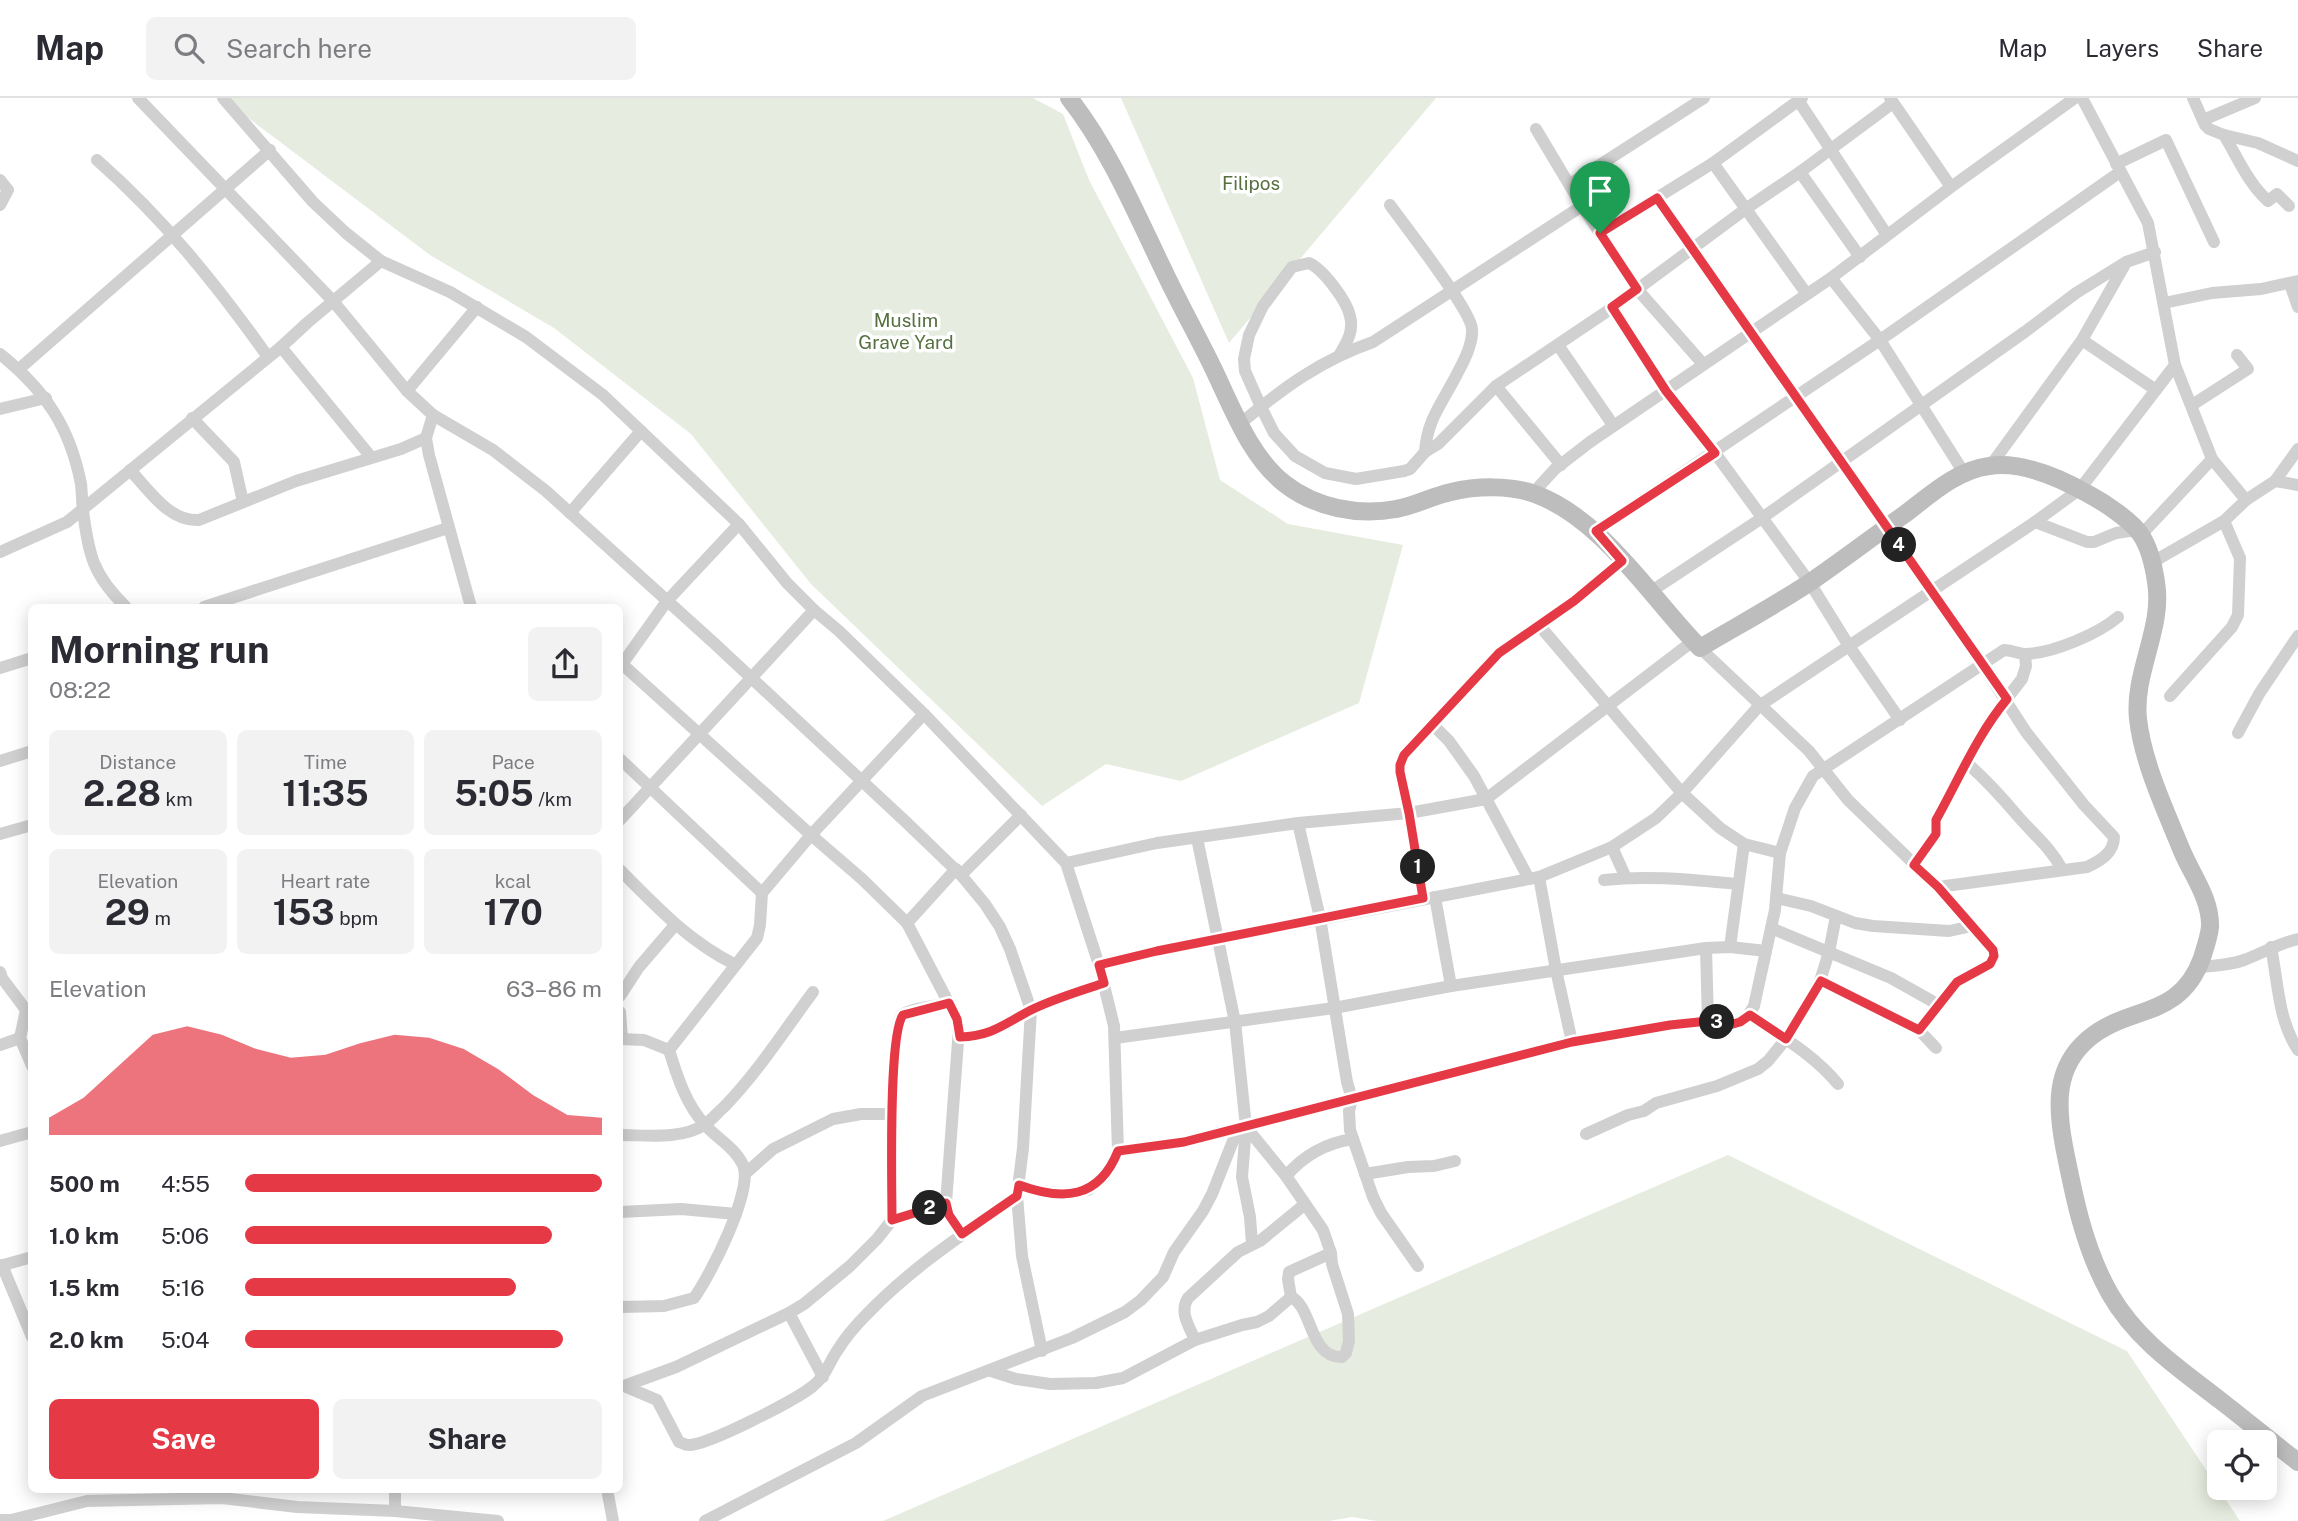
<!DOCTYPE html>
<meta charset="utf-8">
<style>
:root{--surface:#fff;--page:#f2f2f3;--text:#2b2b33;--muted:#7c7c81;--line:#e1e1e2;--accent:#e63946}
body{margin:0;font-family:"Public Sans",sans-serif;background:var(--page);color:var(--text);height:100vh;display:flex;flex-direction:column;font-size:26px;white-space:nowrap}
*{box-sizing:border-box;margin:0}
p{font-size:23px;color:var(--muted)}
.icon{flex:none;width:38px;height:38px;fill:none;stroke:currentColor;stroke-width:2;stroke-linecap:round;stroke-linejoin:round}
.map{position:relative;flex:1;overflow:hidden}
.details{position:absolute;left:28px;top:506px;width:595px;height:889px;display:flex;flex-direction:column;background:var(--surface);border-radius:10px;box-shadow:0 4px 18px #0003}
.details>*{flex:none}
.buttons{position:absolute;left:2207px;top:1332px;display:grid;gap:14px}
.buttons a{display:grid;place-items:center;width:70px;height:70px;border-radius:10px;background:var(--surface);box-shadow:0 4px 18px #0003;font-size:35px}
.pin{position:absolute;display:grid;place-items:center;width:60px;height:60px;color:#fff;margin:-72px -30px;border-radius:50% 50% 50% 0;rotate:-45deg;box-shadow:0 0 7px #0007}
.pin .icon{rotate:45deg}
.km{position:absolute;width:35px;height:35px;margin:-18px;border-radius:50%;background:#222;color:#fff;font-size:19px;line-height:35px;text-align:center}
.round{display:grid;place-items:center;flex:none;width:74px;height:74px;border-radius:10px;background:var(--page)}
.headline{display:flex;align-items:center;justify-content:space-between;height:119px;padding:0 21px}
h1{font-size:38px;font-weight:700;line-height:52px}
.figures{display:grid;grid-template-columns:repeat(3,1fr);gap:10px;height:119px;padding:7px 21px}
.figures div{display:grid;align-content:center;border-radius:10px;background:var(--page);text-align:center}
.figures b{font-size:35px;font-weight:700}
.figures small{font-size:19px;font-weight:400}
.figures p{font-size:19px}
.chart{height:196px;padding:14px 21px}
.chart p{display:flex;justify-content:space-between}
.chart svg{width:100%;height:126px;margin-top:7px;fill:var(--accent);opacity:.7}
.cta{display:flex;gap:14px;margin-top:auto;padding:14px 21px}
.cta a{flex:1;height:80px;border-radius:10px;background:var(--accent);color:#fff;font-size:28px;font-weight:700;line-height:80px;text-align:center}
.cta a+a{background:var(--page);color:var(--text)}
ul{padding:0 21px;list-style:none;font-size:23px}
li{display:grid;grid-template-columns:112px 84px 1fr;align-items:center;height:52px}
li i{height:18px;border-radius:9px;background:var(--accent)}
header{display:flex;align-items:center;gap:42px;box-sizing:border-box;height:98px;padding:0 35px;background:var(--surface);border-bottom:2px solid var(--line)}
header strong{font-size:33px}
nav{display:flex;gap:38px;margin-inline-start:auto;font-size:24px}
.search{width:490px;height:63px;background:var(--page);display:flex;align-items:center;gap:18px;box-sizing:border-box;padding:0 24px;border-radius:10px;color:var(--muted);font-size:26px}
.map>svg:first-child{display:block}
.green{fill:#e6ecdf}
.lines{fill:none;stroke-linecap:round;stroke-linejoin:round}
.street{stroke:#d0d0d0;stroke-width:12}
.secondary{stroke:#bdbdbd;stroke-width:18}
.route-casing{stroke:#fff;stroke-width:14}
.route{stroke:#e63946;stroke-width:9}
.labels{text-anchor:middle;dominant-baseline:central;stroke-width:7;stroke-linejoin:round;paint-order:stroke}
.park-label{font-size:19px;fill:#56703f;stroke:#fff}
</style>
<header>
<strong>Map</strong>
<div class="search"><svg class="icon" aria-label="search" viewBox="0 0 24 24"><circle cx="10" cy="10" r="6"/><path d="M15 15l6 6"/></svg>Search here</div>
<nav><a>Map</a><a>Layers</a><a>Share</a></nav>
</header>
<div class="map">
<svg width="2298" height="1423" viewBox="0 0 2298 1423">
<rect width="100%" height="100%" fill="#fff"/>
<!-- green -->
<g class="green">
<path d="M222,0H1033L1063,16L1089,82L1193,280L1220,382L1288,426L1403,447L1359,605L1181,683L1106,666L1042,708L811,486L691,336L554,230L430,157Z"/>
<path d="M1121,0H1436L1229,245Z"/>
<path d="M1728,1057L2127,1253L2240,1423H1377L1352,1419L1329,1423H883Z"/>
</g>
<g class="lines">
<!-- street -->
<g class="street">
<path d="M138,0L333,203L407,293L433,317L493,352L546,393L715,546L907,725L961,777L985,806L1000,829L1010,851L1031,912L1023,1050L1017,1098L1022,1158L1042,1253"/>
<path d="M223,0L313,104L346,135L381,163L450,194L526,239L603,297L739,426L787,485L814,512L839,533L924,616L1066,765L1099,867L1114,928L1118,1053L1104,1079L1088,1092L1065,1096L1032,1092L1019,1087"/>
<path d="M1890,0L1951,89"/>
<path d="M2082,0L2148,125L2175,267L2212,361L2246,402"/>
<path d="M2193,0L2205,27L2209,31L2224,37L2258,45L2298,63"/>
<path d="M1798,2L1887,137"/>
<path d="M2203,22L2255,0"/>
<path d="M1536,31L1582,108L1637,191L1703,266"/>
<path d="M2224,37C2238,60 2248,85 2268,103L2277,96L2289,108"/>
<path d="M97,62C163,120 217,187 268,259"/>
<path d="M1713,65L1806,195"/>
<path d="M2116,66L2166,42L2214,144"/>
<path d="M1800,74L1860,159"/>
<path d="M0,82L8,92L0,107"/>
<path d="M1570,86L1704,0"/>
<path d="M1657,100L1982,566L2026,634L2084,707L2114,739C2114,755 2100,763 2087,769L1938,789"/>
<path d="M1390,107C1405,128 1471,212 1472,231C1473,246 1464,263 1457,276C1443,304 1427,321 1425,354"/>
<path d="M1600,135L1713,65L1802,0"/>
<path d="M1831,180L1880,242L1964,375"/>
<path d="M2290,186L2298,209"/>
<path d="M2164,205L2212,195L2261,191L2298,183"/>
<path d="M1612,210L1666,293L1715,355L1810,485L1849,548L1900,622"/>
<path d="M2082,242L2156,292"/>
<path d="M1558,247L1613,327"/>
<path d="M281,249L371,359"/>
<path d="M0,256C45,292 70,329 81,386C82,395 82,405 83,413C89,458 93,477 126,509"/>
<path d="M1340,256C1347,244 1354,233 1350,218C1347,203 1323,171 1309,165L1292,169L1263,208L1249,237L1244,261L1245,273L1261,309L1274,335L1295,358L1325,375L1356,381L1404,373L1410,371L1425,354L1438,346L1496,288L1612,210L1747,110L1800,74L1893,5"/>
<path d="M19,271L270,52"/>
<path d="M1496,288L1561,367"/>
<path d="M407,293L477,209"/>
<path d="M2192,307L2248,271L2237,257"/>
<path d="M0,311L46,300"/>
<path d="M433,317L426,340L429,357L471,509"/>
<path d="M192,320L234,364L243,404"/>
<path d="M1241,325C1283,290 1321,262 1373,244L1582,108"/>
<path d="M1991,367L2082,242L2124,168"/>
<path d="M130,372C149,392 169,424 199,422L296,383L401,351L426,340"/>
<path d="M2275,383L2298,387"/>
<path d="M1533,395L1555,371L1590,344L1831,180L1951,89L2075,0"/>
<path d="M570,415L641,333"/>
<path d="M2035,424L2087,444H2094L2116,435L2136,432"/>
<path d="M1596,433L1880,242L2120,74"/>
<path d="M2141,437L2212,361"/>
<path d="M0,454L67,424L281,249L307,225L381,163"/>
<path d="M2151,465L2224,423L2246,402L2275,383L2298,351"/>
<path d="M1650,494L1762,420L2026,233L2076,195L2126,164L2155,154"/>
<path d="M204,509L448,430"/>
<path d="M1539,527L1682,695L1720,730L1744,746L1780,755"/>
<path d="M1700,550L1809,653L1848,702L1938,789L1993,852L1994,858L1990,866L1957,884L1919,932"/>
<path d="M622,566L811,737L862,781L907,825L957,921L959,930L946,1105L949,1117L962,1136"/>
<path d="M620,569L667,503L739,426"/>
<path d="M0,570L32,560"/>
<path d="M2170,598L2232,529L2238,517L2240,460L2224,423"/>
<path d="M1433,627L1449,643L1474,678L1529,781"/>
<path d="M2238,635L2259,596L2298,538"/>
<path d="M620,661L762,795"/>
<path d="M0,663L32,653"/>
<path d="M1967,665C1986,682 2000,697 2016,716C2032,735 2050,749 2062,771"/>
<path d="M620,722L814,512"/>
<path d="M1298,725L1320,820L1347,984L1352,1001L1349,1013L1350,1032L1373,1099L1381,1115L1418,1168"/>
<path d="M0,736L32,727"/>
<path d="M1197,740L1235,924L1246,1029L1242,1079L1250,1119L1252,1146"/>
<path d="M1612,749L1626,780"/>
<path d="M1066,765L1157,745L1298,725L1409,715L1486,701L1693,543"/>
<path d="M1915,767L1936,736L1935,722L1990,622L2022,581L2026,568L2025,556"/>
<path d="M620,772C657,809 687,842 734,866"/>
<path d="M961,777L1021,717"/>
<path d="M1539,779L1556,872L1572,944"/>
<path d="M1604,782C1648,777 1693,782 1738,786"/>
<path d="M1435,799L1451,888"/>
<path d="M1423,800L1409,715L1400,674V667L1403,657L1499,555L1574,503L1622,463"/>
<path d="M1776,800L1811,808L1855,825L1873,828L1949,833L1972,828"/>
<path d="M907,825L956,771"/>
<path d="M1771,830L1891,880L1939,907"/>
<path d="M1730,849L1744,746"/>
<path d="M2271,849C2278,884 2278,922 2298,952"/>
<path d="M1706,850L1730,849L1766,853"/>
<path d="M1099,867L1157,853L1539,779L1612,749L1656,720L1682,695L1759,608L2035,424L2080,391L2175,267"/>
<path d="M2199,869C2214,868 2230,867 2244,862C2263,855 2279,845 2298,841"/>
<path d="M0,874L2,880L26,912L20,940L32,968"/>
<path d="M1820,883L1919,932L1936,950"/>
<path d="M620,898L639,869L675,827"/>
<path d="M620,914L622,941"/>
<path d="M1750,917C1782,939 1813,956 1838,986"/>
<path d="M960,939C992,938 1004,926 1031,912C1053,901 1080,893 1103,885"/>
<path d="M1115,940L1334,910L1451,888L1706,850L1708,924"/>
<path d="M620,941L644,942L669,952"/>
<path d="M0,947L20,940"/>
<path d="M669,952L757,840L760,827L762,795L811,737L924,616"/>
<path d="M1246,1029L1286,1078L1323,1132L1331,1155L1332,1166L1348,1216L1349,1243L1346,1255L1342,1259C1309,1260 1313,1209 1291,1199L1288,1181L1289,1174L1331,1155"/>
<path d="M1586,1036L1628,1017L1644,1013L1656,1005L1717,988L1758,971L1768,963L1786,941L1820,883L1829,854L1836,818"/>
<path d="M620,1037C645,1037 681,1042 704,1027C711,1023 718,1014 724,1009C758,974 784,933 813,894"/>
<path d="M0,1043L32,1034"/>
<path d="M1118,1053L1184,1044L1572,944L1670,927L1708,924L1733,926L1746,921L1754,908L1775,812L1780,755L1795,710L1813,678L2004,552C2011,552 2019,556 2026,556C2053,555 2098,536 2118,519"/>
<path d="M746,1075L773,1051L833,1021L861,1016H893"/>
<path d="M1365,1076L1408,1069L1434,1068L1455,1063"/>
<path d="M1286,1078C1304,1057 1326,1045 1353,1041"/>
<path d="M620,1114L681,1111L736,1116"/>
<path d="M892,1122C892,1092 888,931 902,917C910,910 938,908 949,905"/>
<path d="M2,1167L32,1239"/>
<path d="M0,1168L32,1159"/>
<path d="M620,1209L664,1208L694,1200C710,1178 754,1092 743,1067C735,1050 718,1041 706,1028C686,1007 677,978 669,952"/>
<path d="M789,1215L823,1279"/>
<path d="M1195,1242C1189,1228 1179,1214 1188,1200L1238,1154L1260,1143L1304,1107"/>
<path d="M991,1273L1016,1281L1050,1286L1096,1285L1123,1280L1195,1242L1242,1227L1257,1224L1269,1218L1291,1199"/>
<path d="M624,1288L657,1302L679,1344C683,1345 684,1347 689,1347C708,1347 796,1302 813,1288C825,1279 829,1265 837,1253C845,1240 856,1227 867,1216C911,1170 965,1135 1017,1098"/>
<path d="M624,1288L676,1269L789,1215L804,1206L850,1168L877,1141L892,1122L946,1105"/>
<path d="M395,1391V1413"/>
<path d="M607,1391L613,1423"/>
<path d="M0,1422H11L87,1403L222,1400L297,1409L395,1413L498,1423"/>
<path d="M705,1423L856,1345L922,1298L1072,1240L1125,1214L1141,1202L1163,1179L1174,1154L1203,1113L1212,1096L1233,1043L1246,1029"/>
</g>
<!-- secondary -->
<path class="secondary" d="M1069,0C1109,51 1135,113 1163,171C1179,205 1197,237 1213,270C1232,309 1250,359 1285,386C1316,410 1358,418 1396,411C1415,408 1432,398 1451,394C1476,388 1510,387 1535,396C1603,421 1650,499 1700,550C1737,528 1776,507 1812,483C1844,461 1874,438 1905,416C1930,397 1957,372 1989,368C2022,363 2062,381 2090,397C2105,405 2132,423 2141,437C2149,449 2154,470 2156,484C2164,530 2133,574 2138,621C2143,665 2165,711 2182,753C2192,777 2211,801 2210,829C2209,839 2205,850 2202,860C2179,923 2128,906 2087,942C2054,971 2057,1010 2064,1048C2074,1099 2084,1150 2110,1196C2137,1243 2180,1271 2221,1303C2247,1323 2272,1344 2298,1364"/>
</g>
<g class="lines">
<!-- route casing -->
<g class="route-casing">
<path id="route" d="M1657,100L2007,601C1977,637 1959,681 1936,722V736L1914,767L1938,789L1993,852L1994,858L1990,866L1957,884L1919,932L1821,883L1786,941L1750,917L1740,924L1733,926L1708,923L1670,927L1572,944L1184,1044L1118,1053C1099,1101 1063,1103 1019,1087L1017,1098L962,1136L949,1117L946,1105L892,1122C892,1087 888,937 903,917L949,905L957,921L960,939C992,938 1004,926 1031,912C1053,901 1080,893 1104,885L1099,867L1157,853L1423,800L1409,715L1400,674V667L1404,657L1499,555L1574,503L1622,463L1596,433L1715,355L1666,293L1612,209L1637,191L1600,135Z"/>
</g>
<!-- route -->
<use href="#route" class="route"/>
</g>
<g class="labels">
<!-- park labels -->
<g class="park-label">
<text x="1251" y="85">Filipos</text>
<text x="906" y="222">Muslim<tspan x="906" dy="22">Grave Yard</tspan></text>
</g>
</g>
</svg>
<div class="buttons">
<a><svg class="icon" aria-label="locate" viewBox="0 0 24 24"><circle cx="12" cy="12" r="6"/><path d="M12 2v4M12 18v4M2 12h4M18 12h4"/></svg></a>
</div>
<div class="pin" style="left:1600px;top:135px;background:#1e9e55"><svg class="icon" aria-label="arrive" viewBox="0 0 24 24"><path d="M6 21V4h12l-3 4 3 4H6"/></svg></div>
<b class="km" style="left:1418px;top:769px">1</b>
<b class="km" style="left:930px;top:1110px">2</b>
<b class="km" style="left:1717px;top:924px">3</b>
<b class="km" style="left:1899px;top:447px">4</b>
<section class="details">
<div class="headline"><div><h1>Morning run</h1><p>08:22</p></div><a class="round"><svg class="icon" aria-label="share" viewBox="0 0 24 24"><path d="M12 15V3M7 8l5-5 5 5M5 13v7h14v-7"/></svg></a></div>
<div class="figures">
<div><p>Distance</p><b>2.28<small> km</small></b></div>
<div><p>Time</p><b>11:35</b></div>
<div><p>Pace</p><b>5:05<small> /km</small></b></div>
</div>
<div class="figures">
<div><p>Elevation</p><b>29<small> m</small></b></div>
<div><p>Heart rate</p><b>153<small> bpm</small></b></div>
<div><p>kcal</p><b>170</b></div>
</div>
<div class="chart"><p><span>Elevation</span>63–86 m</p>
<svg viewBox="0 0 160 44" preserveAspectRatio="none"><path d="M0 44V38L10 31L20 20L30 9L40 6L50 9L60 14L70 17L80 16L90 12L100 9L110 10L120 14L130 21L140 30L150 37L160 38V44z"/></svg>
</div>
<ul>
<li><b>500 m</b>4:55<i style="width:100%"></i></li>
<li><b>1.0 km</b>5:06<i style="width:86%"></i></li>
<li><b>1.5 km</b>5:16<i style="width:76%"></i></li>
<li><b>2.0 km</b>5:04<i style="width:89%"></i></li>
</ul>
<div class="cta"><a>Save</a><a>Share</a></div>
</section>
</div>
